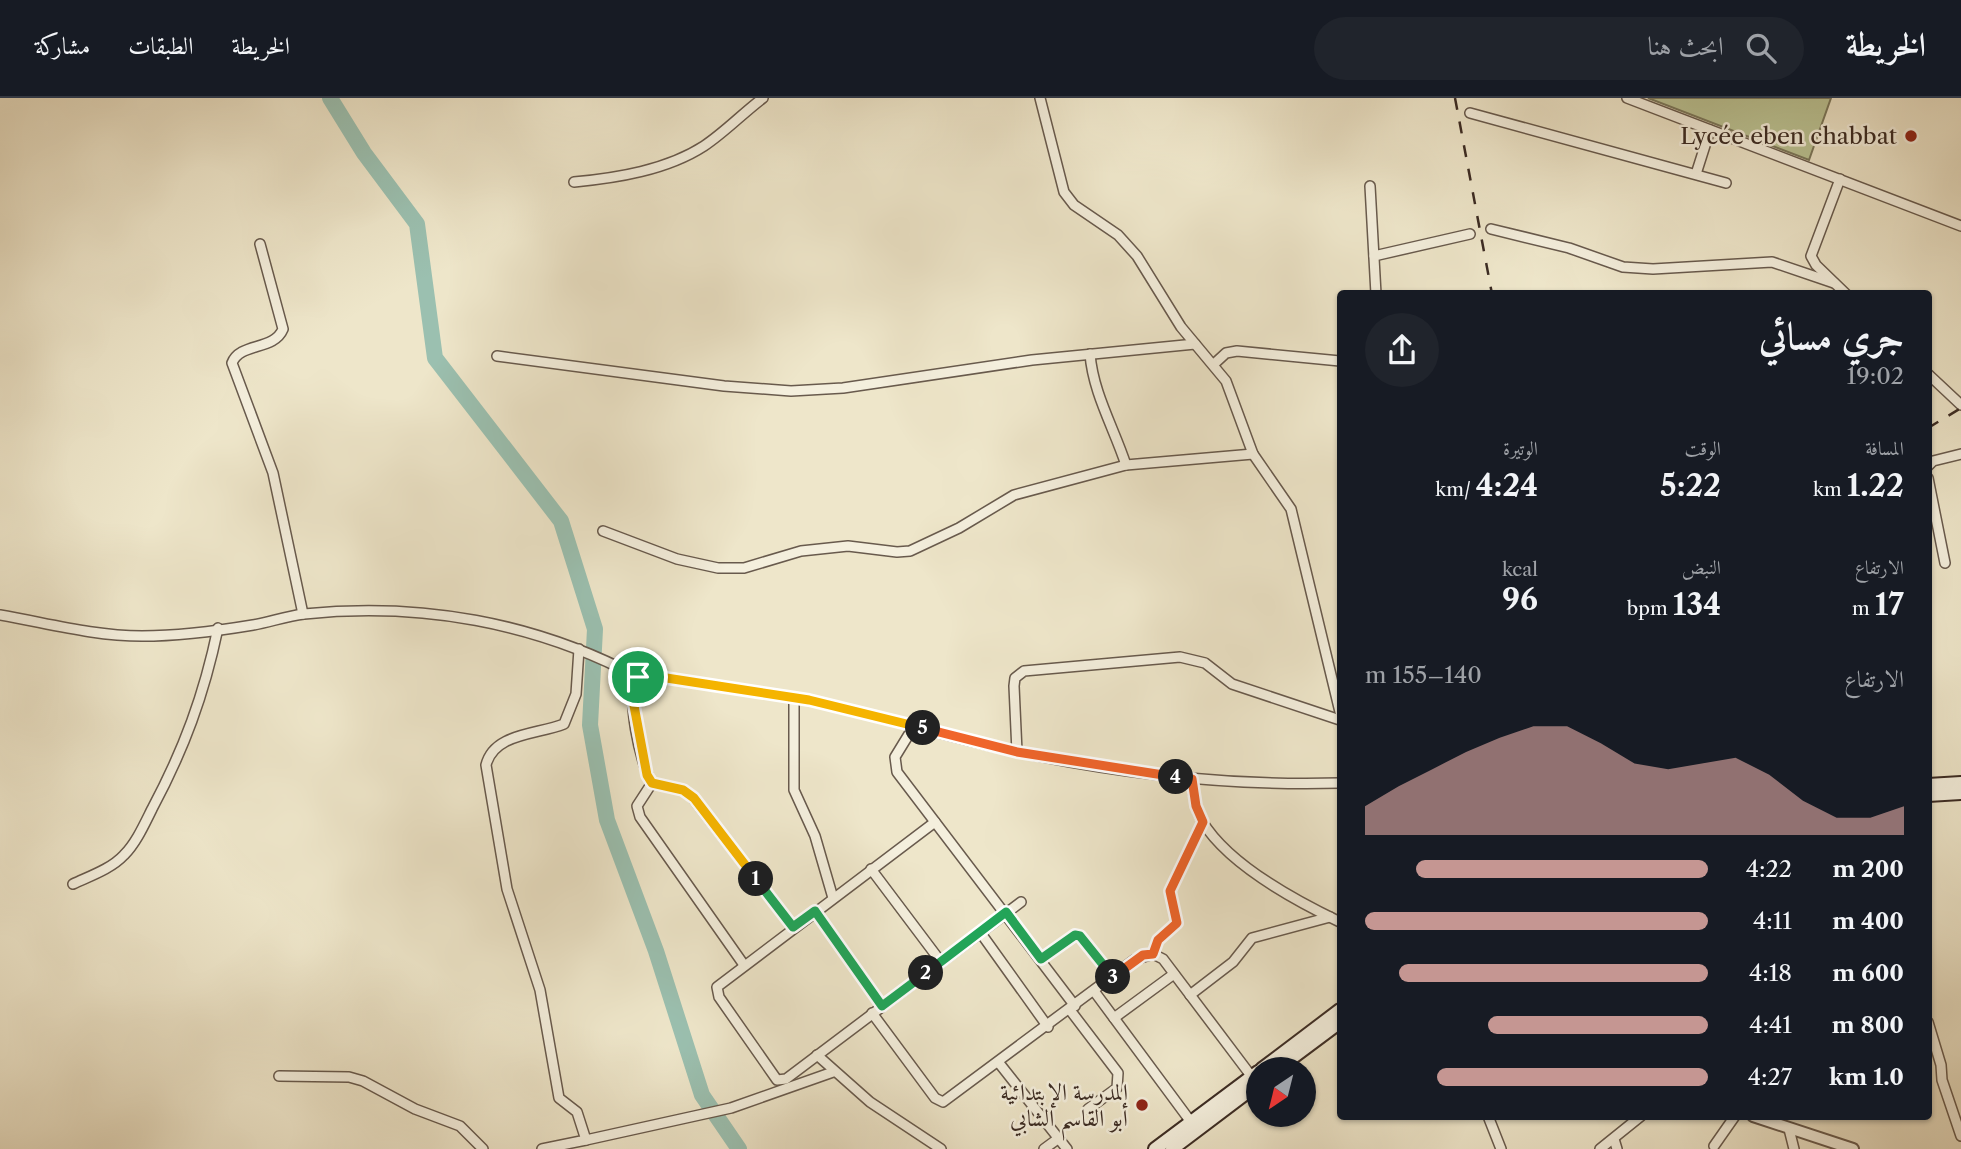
<!DOCTYPE html>
<html lang="ar">
<meta charset="utf-8">
<style>
:root{--surface:#171b24;--page:#20242c;--text:#f1f3f6;--muted:#9ea1a6;--line:#363941;--accent:#c59692}
body{margin:0;font-family:"Libre Caslon Text",Amiri,serif;background:var(--page);color:var(--text);direction:rtl;height:100vh;display:flex;flex-direction:column;font-size:26px;white-space:nowrap}
*{box-sizing:border-box;margin:0}
p{font-size:23px;color:var(--muted)}
.icon{flex:none;width:38px;height:38px;fill:none;stroke:currentColor;stroke-width:2;stroke-linecap:round;stroke-linejoin:round}
.map{position:relative;flex:1;overflow:hidden;direction:ltr}
.side{position:absolute;left:1337px;top:192px;width:595px;height:830px;display:flex;flex-direction:column;background:var(--surface);border-radius:7px;box-shadow:0 2px 5px #0004;direction:rtl}
.side>*{flex:none}
.needle{width:46px;rotate:215deg}
.tools{position:absolute;left:1246px;top:959px;display:grid;gap:14px}
.tools a{display:grid;place-items:center;width:70px;height:70px;border-radius:50%;background:var(--surface);box-shadow:0 2px 5px #0004;font-size:35px}
.pin{position:absolute;display:grid;place-items:center;width:60px;height:60px;color:#fff;margin:-30px;border:4px solid #fff;border-radius:50%;box-shadow:0 2px 7px #0007}
.km{position:absolute;width:35px;height:35px;margin:-18px;border-radius:50%;background:#222;color:#fff;font-size:19px;line-height:35px;text-align:center}
.round{display:grid;place-items:center;flex:none;width:74px;height:74px;border-radius:37px;background:var(--page)}
.overview{display:flex;align-items:center;justify-content:space-between;height:119px;padding:0 28px}
h1{font-size:38px;font-weight:700;line-height:52px}
.figures{display:grid;grid-template-columns:repeat(3,1fr);gap:10px;height:119px;padding:7px 28px}
.figures div{display:grid;align-content:center}
.figures b{font-size:30px;font-weight:700}
.figures small{font-size:19px;font-weight:400}
.figures p{font-size:19px}
.chart{height:196px;padding:14px 28px}
.chart p{display:flex;justify-content:space-between}
.chart svg{width:100%;height:126px;margin-top:7px;fill:var(--accent);opacity:.7}
ul{padding:0 28px;list-style:none;font-size:23px}
li{display:grid;grid-template-columns:112px 84px 1fr;align-items:center;height:52px}
li i{height:18px;border-radius:9px;background:var(--accent)}
header{display:flex;align-items:center;gap:42px;box-sizing:border-box;height:98px;padding:0 35px;background:var(--surface);border-bottom:2px solid var(--line)}
header strong{font-size:33px}
nav{display:flex;gap:38px;margin-inline-start:auto;font-size:24px}
.search{width:490px;height:63px;background:var(--page);display:flex;align-items:center;gap:18px;box-sizing:border-box;padding:0 24px;border-radius:38px;color:var(--muted);font-size:26px}
.map>svg:first-child{display:block}
.green{fill:#bbc495;stroke:#7b785c;stroke-width:2}
.lines{fill:none;stroke-linecap:round;stroke-linejoin:round}
.river{stroke:#9bc0b0;stroke-width:16}
.minor-casing{stroke:#685a4d;stroke-width:12}
.tertiary-casing{stroke:#685a4d;stroke-width:14}
.secondary-casing{stroke:#3b2b23;stroke-width:16}
.minor{stroke:#f4efdd;stroke-width:9}
.tertiary{stroke:#f4efdd;stroke-width:10}
.secondary{stroke:#f4efdd;stroke-width:12}
.rail{stroke:#3b2b23;stroke-width:2.5;stroke-dasharray:12 12;stroke-linecap:butt}
.split-1-casing{stroke:#fff;stroke-width:14}
.split-2-casing{stroke:#fff;stroke-width:14}
.split-3-casing{stroke:#fff;stroke-width:14}
.split-4-casing{stroke:#fff;stroke-width:14}
.split-5-casing{stroke:#fff;stroke-width:14}
.split-6-casing{stroke:#fff;stroke-width:14}
.split-1{stroke:#f5b400;stroke-width:9}
.split-2{stroke:#22a559;stroke-width:9}
.split-3{stroke:#22a559;stroke-width:9}
.split-4{stroke:#f0652b;stroke-width:9}
.split-5{stroke:#f0652b;stroke-width:9}
.split-6{stroke:#f5b400;stroke-width:9}
.poi-dot{fill:#8f2418;stroke:#f4efdd;stroke-width:2.5}
.labels{text-anchor:middle;dominant-baseline:central;stroke-width:5;stroke-linejoin:round;paint-order:stroke}
.poi-label{font-size:23px;fill:#3b2b23;stroke:#f4efdd;text-anchor:end}
</style>
<header>
<strong>الخريطة</strong>
<div class="search"><svg class="icon" aria-label="search" viewBox="0 0 24 24"><circle cx="10" cy="10" r="6"/><path d="M15 15l6 6"/></svg>ابحث هنا</div>
<nav><a>الخريطة</a><a>الطبقات</a><a>مشاركة</a></nav>
</header>
<div class="map">
<svg width="1961" height="1051" viewBox="0 0 1961 1051">
<rect width="100%" height="100%" fill="#eee6ca"/>
<filter id="stains"><feTurbulence type="fractalNoise" baseFrequency=".00286" numOctaves="4"/><feColorMatrix values="0 0 0 0 .2 0 0 0 0 .09 0 0 0 0 .02 0 0 0 .5 -.17"/></filter>
<radialGradient id="worn" r=".72"><stop offset=".6" stop-color="#630" stop-opacity="0"/><stop offset="1" stop-color="#630" stop-opacity=".3"/></radialGradient>
<!-- green -->
<path class="green" d="M1648,0H1831L1809,62Z"/>
<g class="lines">
<!-- river -->
<path class="river" d="M330,0L364,55L417,126L435,260L561,423L595,531L590,627L607,722L656,853L702,997L739,1051"/>
<!-- minor casing -->
<g class="minor-casing">
<g id="minor">
<path d="M1040,0L1064,94L1074,107L1118,137L1137,158L1181,229L1226,283L1253,356L1291,411L1340,614"/>
<path d="M1627,0L1961,128"/>
<path d="M1470,15L1726,85"/>
<path d="M1696,76L1710,32"/>
<path d="M1840,81L1811,158L1816,167L1846,196"/>
<path d="M574,84C617,80 667,72 704,48C725,34 743,15 763,0"/>
<path d="M1370,88L1376,196"/>
<path d="M1491,131L1569,150L1623,169L1653,171L1772,164L1834,185"/>
<path d="M260,146L283,231C274,253 240,244 232,265L273,375L303,516"/>
<path d="M1374,158L1470,136"/>
<path d="M1090,256C1093,295 1114,330 1126,367"/>
<path d="M497,258L724,288L791,293L843,290L1032,262L1195,246"/>
<path d="M1214,266L1226,255L1237,253L1340,263"/>
<path d="M1928,276L1961,307"/>
<path d="M1928,368L1933,363L1961,356"/>
<path d="M1928,380L1945,465"/>
<path d="M603,433L677,461L718,470H744L801,453L848,448L897,454L910,453L959,430L1014,397L1126,367L1253,356"/>
<path d="M0,517C47,525 93,538 142,538C177,538 217,533 253,527C270,524 287,518 304,516C420,504 535,524 638,579L647,577L809,602L914,628"/>
<path d="M638,579C625,597 640,666 652,685L683,692L693,700L793,829"/>
<path d="M794,600V692L815,738L833,800"/>
<path d="M1017,654L1014,588L1015,580L1024,573L1180,559L1205,565L1232,586L1340,622"/>
<path d="M1192,681C1193,696 1195,710 1202,723C1228,766 1296,803 1340,824"/>
<path d="M652,685L637,708L640,719L744,867"/>
<path d="M935,724L717,889L719,899L777,982L786,981L1021,804"/>
<path d="M871,771L941,864"/>
<path d="M73,786C90,778 111,771 124,757C136,745 144,727 152,711C184,651 204,597 218,530"/>
<path d="M815,813L882,908"/>
<path d="M980,834L1048,929"/>
<path d="M1153,856L1158,842L1177,825L1170,793L1203,724"/>
<path d="M1041,861L1075,837L1080,838L1112,879"/>
<path d="M1094,893L1191,1024"/>
<path d="M1190,897L1233,864L1252,840L1330,819"/>
<path d="M1075,908L897,674L895,659L914,628C1052,667 1197,689 1340,685"/>
<path d="M1070,912L1118,975L1117,990L1088,1011"/>
<path d="M872,915L935,1000L943,1004L1134,862L1153,856L1163,861L1252,979"/>
<path d="M1114,920L1174,876"/>
<path d="M1928,924L1941,967L1942,982L1961,1038"/>
<path d="M817,957L870,1004L941,1051"/>
<path d="M999,965L1067,1051"/>
<path d="M279,978L349,979L363,983L415,1011L460,1028L483,1051"/>
<path d="M1488,1018L1501,1051"/>
<path d="M1789,1031L1794,1051"/>
<path d="M1614,1041L1617,1051"/>
<path d="M586,1042L731,1010L833,974"/>
<path d="M1714,1048L1735,1018"/>
<path d="M542,1051L586,1042L577,1014L559,1000L540,892L507,791L486,667C494,635 536,637 564,626L576,596L579,551"/>
<path d="M1044,1051L1059,1040"/>
<path d="M1600,1051L1641,1018"/>
</g>
</g>
<!-- tertiary casing -->
<g class="tertiary-casing">
<path id="tertiary" d="M1753,1018L1853,1051"/>
</g>
<!-- secondary casing -->
<g class="secondary-casing">
<g id="secondary">
<path d="M1928,687L1961,685"/>
<path d="M1928,697L1961,695"/>
<path d="M1262,971L1340,912"/>
<path d="M1277,971L1340,924"/>
<path d="M1155,1051L1258,974"/>
<path d="M1172,1051L1258,986"/>
</g>
</g>
<!-- minor -->
<use href="#minor" class="minor"/>
<!-- tertiary -->
<use href="#tertiary" class="tertiary"/>
<!-- secondary -->
<use href="#secondary" class="secondary"/>
<!-- rail -->
<g class="rail">
<path d="M1455,0L1492,196"/>
<path d="M1928,330L1961,310"/>
</g>
</g>
<g class="lines">
<!-- split-1 casing -->
<g class="split-1-casing">
<path id="split-1" d="M638,579L632,597L647,677L652,685L683,692L694,700L756,781"/>
</g>
<!-- split-2 casing -->
<g class="split-2-casing">
<path id="split-2" d="M756,781L793,829L815,813L882,908L926,875"/>
</g>
<!-- split-3 casing -->
<g class="split-3-casing">
<path id="split-3" d="M926,875L1006,814L1041,861L1075,837L1080,838L1113,879"/>
</g>
<!-- split-4 casing -->
<g class="split-4-casing">
<path id="split-4" d="M1113,879L1143,857L1153,856L1158,842L1177,825L1170,793L1203,724L1196,708L1192,681L1176,679"/>
</g>
<!-- split-5 casing -->
<g class="split-5-casing">
<path id="split-5" d="M923,630L1017,654L1176,679"/>
</g>
<!-- split-6 casing -->
<g class="split-6-casing">
<path id="split-6" d="M638,579L647,577L809,602L923,630"/>
</g>
<!-- split-1 -->
<use href="#split-1" class="split-1"/>
<!-- split-2 -->
<use href="#split-2" class="split-2"/>
<!-- split-3 -->
<use href="#split-3" class="split-3"/>
<!-- split-4 -->
<use href="#split-4" class="split-4"/>
<!-- split-5 -->
<use href="#split-5" class="split-5"/>
<!-- split-6 -->
<use href="#split-6" class="split-6"/>
</g>
<!-- markers -->
<g class="poi-dot">
<circle cx="1911" cy="38" r="7"/>
<circle cx="1142" cy="1007" r="7"/>
</g>
<g class="labels">
<!-- poi labels -->
<g class="poi-label">
<text x="1897" y="38">Lycée eben chabbat</text>
<text x="1128" y="994">المدرسة الإبتدائية<tspan x="1128" dy="26">أبو القاسم الشابي</tspan></text>
</g>
</g>
<rect width="100%" height="100%" filter="url(#stains)"/>
<rect width="100%" height="100%" fill="url(#worn)"/>
</svg>
<div class="tools">
<a><svg class="needle" viewBox="-14 -14 28 28"><path d="M0-13l5 13h-10z" fill="#e53935"/><path d="M0 13l5-13h-10z" fill="#9ea1a6"/></svg></a>
</div>
<div class="pin" style="left:638px;top:579px;background:#1e9e55"><svg class="icon" aria-label="arrive" viewBox="0 0 24 24"><path d="M6 21V4h12l-3 4 3 4H6"/></svg></div>
<b class="km" style="left:756px;top:781px">1</b>
<b class="km" style="left:926px;top:875px">2</b>
<b class="km" style="left:1113px;top:879px">3</b>
<b class="km" style="left:1176px;top:679px">4</b>
<b class="km" style="left:923px;top:630px">5</b>
<section class="side">
<div class="overview"><div><h1>جري مسائي</h1><p>19:02</p></div><a class="round"><svg class="icon" aria-label="share" viewBox="0 0 24 24"><path d="M12 15V3M7 8l5-5 5 5M5 13v7h14v-7"/></svg></a></div>
<div class="figures">
<div><p>المسافة</p><b>1.22<small> km</small></b></div>
<div><p>الوقت</p><b>5:22</b></div>
<div><p>الوتيرة</p><b>4:24<small> /km</small></b></div>
</div>
<div class="figures">
<div><p>الارتفاع</p><b>17<small> m</small></b></div>
<div><p>النبض</p><b>134<small> bpm</small></b></div>
<div><p>kcal</p><b>96</b></div>
</div>
<div class="chart"><p><span>الارتفاع</span>140–155 m</p>
<svg viewBox="0 0 160 44" preserveAspectRatio="none"><path d="M0 44V34L10 27L20 21L30 15L40 10L50 6L60 6L70 12L80 19L90 21L100 19L110 17L120 23L130 32L140 38L150 38L160 34V44z"/></svg>
</div>
<ul>
<li><b>200 m</b>4:22<i style="width:85%"></i></li>
<li><b>400 m</b>4:11<i style="width:100%"></i></li>
<li><b>600 m</b>4:18<i style="width:90%"></i></li>
<li><b>800 m</b>4:41<i style="width:64%"></i></li>
<li><b>1.0 km</b>4:27<i style="width:79%"></i></li>
</ul>
</section>
</div>
